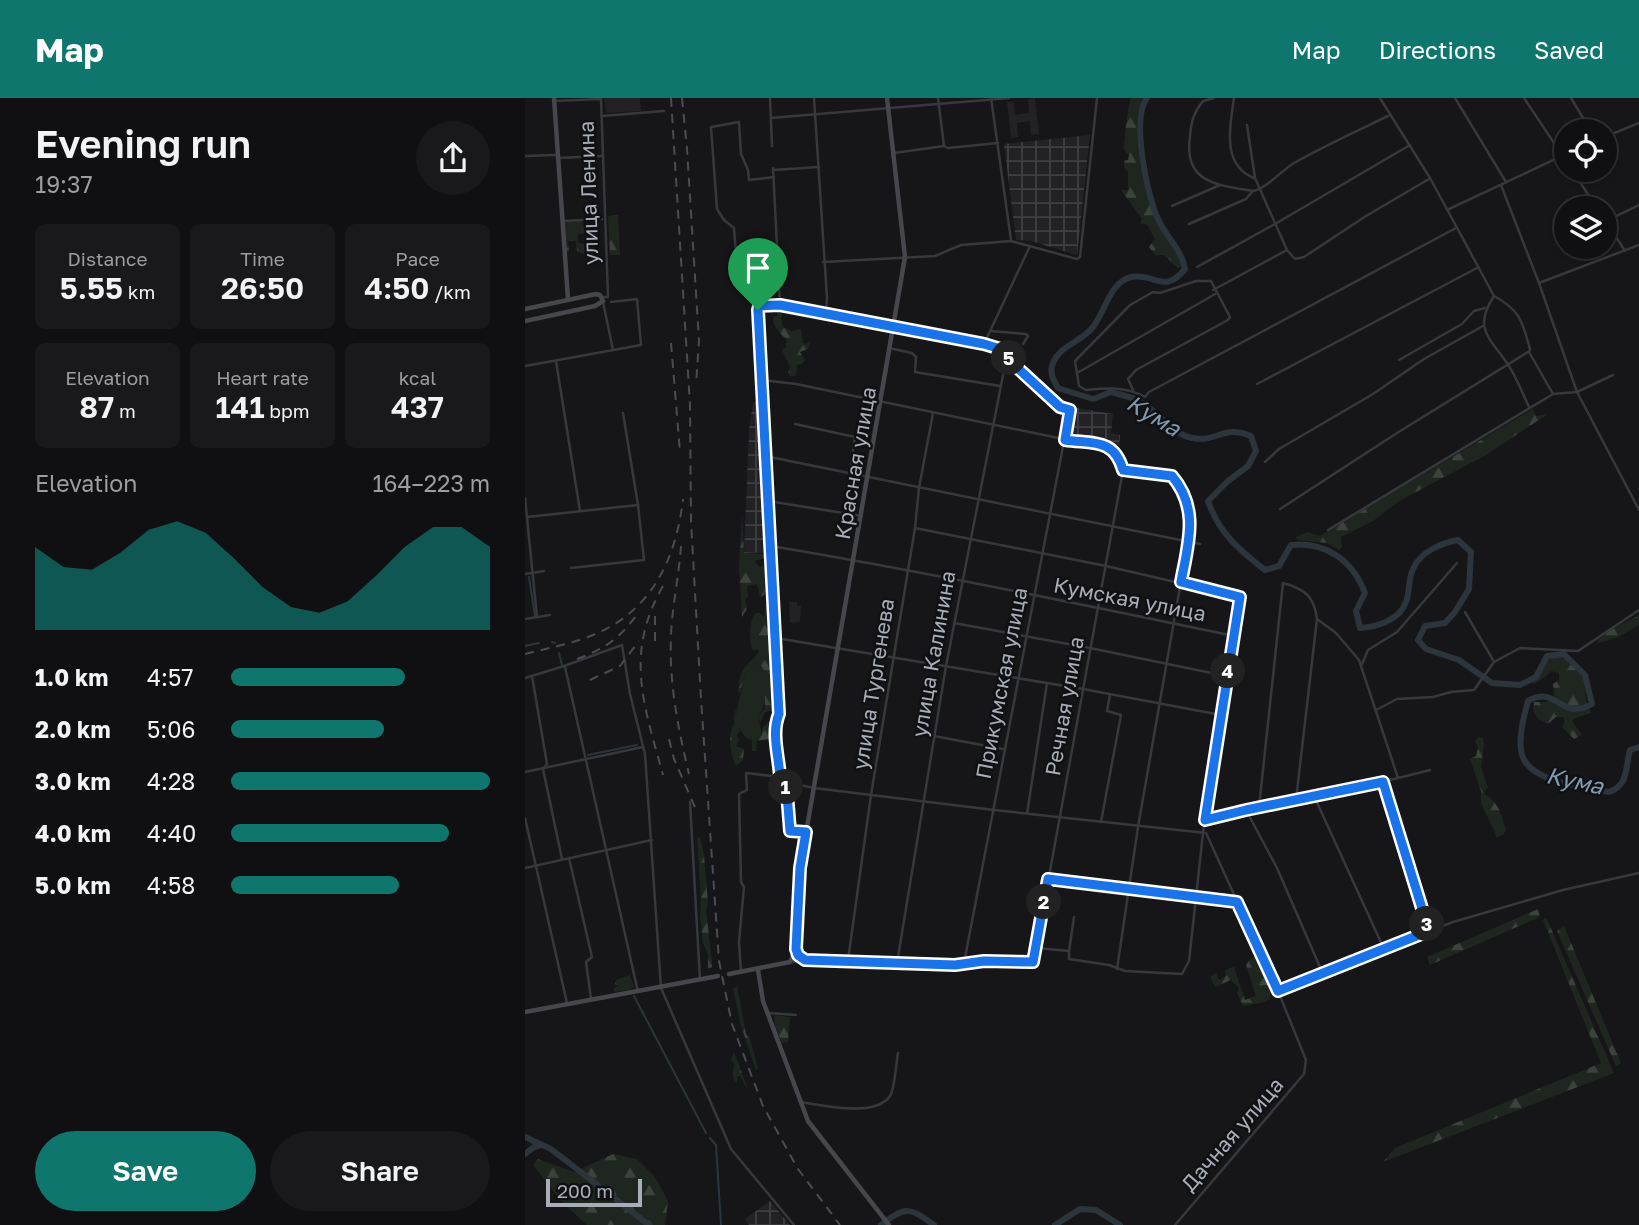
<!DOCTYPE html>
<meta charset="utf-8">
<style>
:root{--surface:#101012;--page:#19191b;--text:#f1f3f6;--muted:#9c9d9f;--line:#303032;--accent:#0f766e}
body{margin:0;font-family:"Golos Text",sans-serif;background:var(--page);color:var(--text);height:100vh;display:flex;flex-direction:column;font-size:26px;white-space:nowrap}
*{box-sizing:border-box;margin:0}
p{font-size:23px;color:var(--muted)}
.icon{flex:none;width:38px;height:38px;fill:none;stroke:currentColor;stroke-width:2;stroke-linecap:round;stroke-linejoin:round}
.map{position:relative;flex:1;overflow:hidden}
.side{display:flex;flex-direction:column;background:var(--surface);width:525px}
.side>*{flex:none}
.controls{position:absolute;left:1029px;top:21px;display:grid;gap:14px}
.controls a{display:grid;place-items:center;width:63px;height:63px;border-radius:50%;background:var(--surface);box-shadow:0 2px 5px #0004,0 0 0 2px var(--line);font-size:35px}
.scale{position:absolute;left:21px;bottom:18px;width:96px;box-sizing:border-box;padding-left:7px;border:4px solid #a8adb8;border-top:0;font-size:19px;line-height:24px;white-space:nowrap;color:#a8adb8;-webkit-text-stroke:5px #111113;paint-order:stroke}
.pin{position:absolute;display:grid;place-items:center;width:60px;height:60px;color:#fff;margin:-72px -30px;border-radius:50% 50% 50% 0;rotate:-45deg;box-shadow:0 0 7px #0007}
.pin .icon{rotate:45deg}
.km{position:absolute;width:35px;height:35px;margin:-18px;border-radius:50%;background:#222;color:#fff;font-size:19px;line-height:35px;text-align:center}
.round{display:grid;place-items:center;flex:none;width:74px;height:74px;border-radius:37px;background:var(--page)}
.headline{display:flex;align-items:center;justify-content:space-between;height:119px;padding:0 35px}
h1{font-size:38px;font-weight:600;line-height:52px}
.stats{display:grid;grid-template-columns:repeat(3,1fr);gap:10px;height:119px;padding:7px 35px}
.stats div{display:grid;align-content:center;border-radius:10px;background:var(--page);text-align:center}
.stats b{font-size:30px;font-weight:600}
.stats small{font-size:19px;font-weight:400}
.stats p{font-size:19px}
.chart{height:196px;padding:14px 35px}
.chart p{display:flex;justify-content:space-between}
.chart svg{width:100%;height:126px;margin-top:7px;fill:var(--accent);opacity:.7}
.action{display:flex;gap:14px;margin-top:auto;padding:14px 35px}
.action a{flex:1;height:80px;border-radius:42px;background:var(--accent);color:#fff;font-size:28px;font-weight:600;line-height:80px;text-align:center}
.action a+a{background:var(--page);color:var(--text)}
ul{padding:0 35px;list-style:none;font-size:23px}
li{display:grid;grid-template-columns:112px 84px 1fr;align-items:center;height:52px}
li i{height:18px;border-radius:9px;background:var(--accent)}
header{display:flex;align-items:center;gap:42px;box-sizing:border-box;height:98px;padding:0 35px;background:var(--accent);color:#fff}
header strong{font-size:33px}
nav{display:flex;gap:38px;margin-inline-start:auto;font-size:24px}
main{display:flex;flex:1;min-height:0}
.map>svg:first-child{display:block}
.built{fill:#222225}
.industrial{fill:url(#industrial-grid)}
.grass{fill:#1e261f}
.forest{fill:url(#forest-firs)}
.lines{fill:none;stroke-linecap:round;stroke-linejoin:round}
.stream{stroke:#2c353c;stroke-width:2}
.river{stroke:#2c353c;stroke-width:6}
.street{stroke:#37383d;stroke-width:2.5}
.secondary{stroke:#45474d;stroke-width:4.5}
.rail{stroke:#4a4c52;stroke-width:2;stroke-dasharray:9 7;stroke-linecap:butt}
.route-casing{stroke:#fff;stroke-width:14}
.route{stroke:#1a73e8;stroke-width:9}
.labels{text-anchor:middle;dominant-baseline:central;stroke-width:5;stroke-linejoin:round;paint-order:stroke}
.street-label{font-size:21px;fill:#a8adb8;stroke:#111113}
.water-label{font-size:23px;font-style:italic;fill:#7f9bb3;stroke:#111113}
</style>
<header>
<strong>Map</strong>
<nav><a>Map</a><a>Directions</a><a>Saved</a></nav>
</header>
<main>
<section class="side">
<div class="headline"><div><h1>Evening run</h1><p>19:37</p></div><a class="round"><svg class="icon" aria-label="share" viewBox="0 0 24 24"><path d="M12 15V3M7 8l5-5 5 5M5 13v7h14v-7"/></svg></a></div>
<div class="stats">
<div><p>Distance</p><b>5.55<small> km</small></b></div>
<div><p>Time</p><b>26:50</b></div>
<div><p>Pace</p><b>4:50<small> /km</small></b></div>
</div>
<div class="stats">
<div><p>Elevation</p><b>87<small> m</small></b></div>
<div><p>Heart rate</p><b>141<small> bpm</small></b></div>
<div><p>kcal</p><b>437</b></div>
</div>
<div class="chart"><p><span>Elevation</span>164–223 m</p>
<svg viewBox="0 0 160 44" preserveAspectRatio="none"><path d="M0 44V15L10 22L20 23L30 17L40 9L50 6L60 10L70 19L80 29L90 36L100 38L110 34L120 25L130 15L140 8L150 8L160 15V44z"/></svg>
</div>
<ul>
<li><b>1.0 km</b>4:57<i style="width:67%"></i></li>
<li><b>2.0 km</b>5:06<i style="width:59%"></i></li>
<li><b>3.0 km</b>4:28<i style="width:100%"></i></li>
<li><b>4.0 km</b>4:40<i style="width:84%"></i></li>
<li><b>5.0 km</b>4:58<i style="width:65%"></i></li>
</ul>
<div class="action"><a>Save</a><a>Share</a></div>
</section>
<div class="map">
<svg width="1114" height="1127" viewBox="0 0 1114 1127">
<defs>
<pattern id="industrial-grid" width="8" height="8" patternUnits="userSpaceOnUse" patternTransform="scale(1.75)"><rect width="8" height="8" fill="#222225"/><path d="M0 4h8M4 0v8" fill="none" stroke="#3f3f43"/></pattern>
<pattern id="forest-firs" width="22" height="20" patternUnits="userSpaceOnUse" patternTransform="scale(1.75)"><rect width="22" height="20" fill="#1e261f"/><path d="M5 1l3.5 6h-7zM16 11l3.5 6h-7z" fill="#3c433d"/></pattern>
</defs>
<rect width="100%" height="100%" fill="#161618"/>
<!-- built -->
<g class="built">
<path d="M79,0H115L116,13L81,15Z"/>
<path d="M510,0L514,36L506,37L505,23L492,25L493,39L486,40L482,4H489L490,17L504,15L503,1Z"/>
<path d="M264,504H272V508H276L275,524L265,525Z"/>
</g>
<!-- industrial -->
<g class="industrial">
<path d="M565,37L552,157L506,143L491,142L479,46Z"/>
<path d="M236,301L243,454L219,455L224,332L228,305Z"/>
<path d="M547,309L588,316L586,335L595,337L594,349L548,340L549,330L544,329Z"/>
<path d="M245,1103L265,1127H224L220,1121Z"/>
</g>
<!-- grass -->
<path class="grass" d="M231,567L236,568L239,572C240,588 243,607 233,619L237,637L232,641L231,653H227V642L221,640L215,632L216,628L210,621L220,576Z"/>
<!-- forest -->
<g class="forest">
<path d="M606,0H619C602,22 620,103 633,126C641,140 655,152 657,168L653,170L639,157H630L624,149L630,141L622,127L615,125L617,121L596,92H603V74L599,69V62H603L604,57L599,52C599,43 603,6 606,0Z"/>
<path d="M93,117L95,157H85L83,118Z"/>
<path d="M56,122L59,128H73L74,133L53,136V144L63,148V157L52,154L51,143H43L44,154L40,155L37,123Z"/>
<path d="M253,209L258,211L256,221L258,229L267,233L276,231L278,245L281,246L286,242L283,251L275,254L280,262L277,266L272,267L271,278H265L263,275L265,269L257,252L261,249V241C255,235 247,228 248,219L252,218Z"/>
<path d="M1008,311L1011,318L1023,316L961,357L876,402L848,423L816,439L817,449L814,452L802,445L772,442L771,439L782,434L795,438Z"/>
<path d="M217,416L219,455L241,456V459L230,463L234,469L241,467L242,485L239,497L235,499L232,486L222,488L223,499L220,501L222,511L217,519L214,470Z"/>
<path d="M241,505L245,507V547L251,612L240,614L235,625L233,619L240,610L239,572L236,568L231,567L220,576L215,595L213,593C215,570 220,570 234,554L232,551L228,553C224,544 224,524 230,515H235L239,519Z"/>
<path d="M1114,517V527L1093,539L1074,545L1072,543L1084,533Z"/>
<path d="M1037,558C1044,564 1054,572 1058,580C1062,593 1059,604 1066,615L1053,619L1047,623L1057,637L1049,641L1037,629L1040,624L1038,619H1031L1023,626L1013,621L1008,612L1009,604H1022L1029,597L1028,586L1034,582V575L1026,573L1020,579L1009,586L1007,584L1014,578L1024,561Z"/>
<path d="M212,608L210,621L217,628L212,638L214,642L211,648L219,651L218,662L211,668C205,656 202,638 209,627V617Z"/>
<path d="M248,623V640L233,643L232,641L237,637V631L243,624Z"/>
<path d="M953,639L958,640L959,647L956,669L963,690L960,692L959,696C974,704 976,716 981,732L978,737L972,739L956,705V693L945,661L951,658L953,650L950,643Z"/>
<path d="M175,739L179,757L183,804L181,812L187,863V869L185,871L183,870V856L178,845L175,819L176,800L172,740Z"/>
<path d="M1013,811L1015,819L905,867L902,859Z"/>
<path d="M1021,819L1089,975L858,1064L870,1050L1076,965L1018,822Z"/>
<path d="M1039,828L1096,965L1091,968L1032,833Z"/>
<path d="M733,856L746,888L745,901L740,904L718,908L712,895L714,890L706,882L690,889L685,879L691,875L694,882L701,878L700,872L709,869L720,902L731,898L721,867L725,861Z"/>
<path d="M105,877L109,889L104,892L89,894V890L93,888L90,886L91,882Z"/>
<path d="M212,888L221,936L225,941L233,970L231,972L216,928L208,891Z"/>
<path d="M249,917L265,919L263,944L257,945L250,928Z"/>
<path d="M209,955L211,959L223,992L215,978H213L212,985C205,979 209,974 209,966L206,962Z"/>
<path d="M88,1056L112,1061L130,1079L143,1103L140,1127H62L37,1104L8,1067L13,1061L49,1074Z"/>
</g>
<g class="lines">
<!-- stream -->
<g class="stream">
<path d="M4,479L10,518"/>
<path d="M27,544L30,545"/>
<path d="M0,548L14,545"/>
<path d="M34,555L37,567"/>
<path d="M63,657L112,647"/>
<path d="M109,898L181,1035"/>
<path d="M185,1040L191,1047L196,1127"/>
</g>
<!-- river -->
<g class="river">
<path d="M622,0C606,20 622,100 634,123C642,140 657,152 660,171C639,197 631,175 606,179C585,184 580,214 568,229C558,243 535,247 528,265C524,274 528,281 533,290L568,301L586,294C596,297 609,299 618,305C634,315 647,336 667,340C693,345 698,326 726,338L731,353L723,368L703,383L683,403C694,435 714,452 740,472L754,468L766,447C801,443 828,463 840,495L831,513L835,530C852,529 875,522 881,504C885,494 883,481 888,471C895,454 916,445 933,442L946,454L944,491L930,514L920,525L900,528L893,542L901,551L934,562L967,585L995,587L1011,579L1022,558L1039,556L1060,577L1067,606C1036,624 1031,586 1003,603C999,619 994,635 996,652C999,684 1059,689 1084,694C1104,687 1100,670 1105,652L1114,649"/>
<path d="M0,1039L26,1051L124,1127"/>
<path d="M0,1056L9,1049L16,1047"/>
<path d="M356,1127C381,1108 384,1109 409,1127"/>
<path d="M530,1127L555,1111L571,1112L595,1127"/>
</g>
<!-- street -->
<g class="street">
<path d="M245,0L247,48"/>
<path d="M289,0L302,200L301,217"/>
<path d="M413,0L419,48"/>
<path d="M466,0L486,142"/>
<path d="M689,0L678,3C669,14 666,24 665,38C658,85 692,87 728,93C742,90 756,73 769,65C799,48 832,33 863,18"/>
<path d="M709,0C705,28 696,67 729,80"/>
<path d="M855,0L905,80L969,198C996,213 997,223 1005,251L1004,254L1028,296"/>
<path d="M930,0L981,84"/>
<path d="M999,0L1041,63"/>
<path d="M1046,0L1066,33"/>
<path d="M29,3L76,1L83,199H77"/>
<path d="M77,18L139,13"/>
<path d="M246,20L484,0"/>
<path d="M722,27L730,80L762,152"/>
<path d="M1080,39L1114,25"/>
<path d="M369,55L419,48L423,50L473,45"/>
<path d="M0,58L32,57"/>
<path d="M32,60L78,58"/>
<path d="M248,70L255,207"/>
<path d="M248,72L294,69"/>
<path d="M1047,72L1072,110"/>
<path d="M976,87L1014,185L1052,294L1114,412"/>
<path d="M647,108L695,87"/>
<path d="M922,112L1041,56"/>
<path d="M1080,122L1100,153"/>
<path d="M37,123L77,121"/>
<path d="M1081,123L1114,107"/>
<path d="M664,126L721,101L728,93"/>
<path d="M298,164L410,158L436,147L486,143L552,161L555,159L572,0"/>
<path d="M212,169L209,130L199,122L192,111L186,29L214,24L216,56L223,72L224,82L249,79"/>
<path d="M672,169L750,126L885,47"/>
<path d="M1014,185L1114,147"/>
<path d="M688,192L762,152L770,161L779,159L841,118L904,81"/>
<path d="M969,198C948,230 964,239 982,265C991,278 997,294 1004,309"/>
<path d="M78,204L88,252"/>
<path d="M465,233L501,236L503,238L498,246"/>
<path d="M459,246L505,148"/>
<path d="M364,250L387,255L391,259L390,274L475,288"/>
<path d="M874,262L937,226L949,213L960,210"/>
<path d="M31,263L55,413"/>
<path d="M0,268L116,247L112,201L86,204"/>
<path d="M552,275L692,195"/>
<path d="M237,282L271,286L543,342C570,343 590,343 598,372L647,378C667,401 665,415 663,443L613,729L592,871"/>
<path d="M732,286L952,170"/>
<path d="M608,292L603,281L611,272L703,222L705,219L686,183H671L635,195L628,194L605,207L550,263L554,288L561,292C582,290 601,288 620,299L624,294L931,130"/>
<path d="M270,326L330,339L325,375"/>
<path d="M240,358L675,446"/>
<path d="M740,364L754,351L848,296L899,261L958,228"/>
<path d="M0,400L12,519"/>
<path d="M243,403L337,418"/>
<path d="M755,411L872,335L1003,254"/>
<path d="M2,419L113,407"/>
<path d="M803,432L1028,296L1052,294L1088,277"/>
<path d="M246,448C401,474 555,506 709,538"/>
<path d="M46,470L119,462L113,407L98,315"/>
<path d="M0,476L19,473"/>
<path d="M940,514L968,562"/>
<path d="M0,521L25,517"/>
<path d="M429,525L565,550L701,578"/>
<path d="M251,540L558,591L696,617"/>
<path d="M837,566L843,552L872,534L932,465"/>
<path d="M40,569L113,894"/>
<path d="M7,578L22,666L18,671L37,761"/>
<path d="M0,580L39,568L97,547L105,596L120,656L136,890L206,1051L269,1127"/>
<path d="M851,612L872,601L908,599L926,594L949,592L969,564L995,550L1053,553L1114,512"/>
<path d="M409,638L478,651"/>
<path d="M0,674L118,649"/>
<path d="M255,679C254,659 246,634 254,616L234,208L255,207L459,246L482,253L485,263L535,308L545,312L439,865"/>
<path d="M261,683L265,733L281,734"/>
<path d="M858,684L904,833"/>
<path d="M789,698L859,851"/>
<path d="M771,702L792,521"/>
<path d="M165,704L175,882"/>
<path d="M734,709L758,485C780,491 789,498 792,521L811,535L834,562L873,680"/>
<path d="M721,712L752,770L798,876"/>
<path d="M502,716L522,585"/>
<path d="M0,720L42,905"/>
<path d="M680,722C755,702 831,692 905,672"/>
<path d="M576,724L596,617L582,613L585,597"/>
<path d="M44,760L67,859L61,864L66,901"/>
<path d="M0,770L127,742"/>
<path d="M523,781L711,804"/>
<path d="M511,850L598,372"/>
<path d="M271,851L273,857L280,862"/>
<path d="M544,853L549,819"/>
<path d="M323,862L346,697L390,430L394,390L408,315"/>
<path d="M267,864L323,862L430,867L480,862L508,864L511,850L544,853V861L584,867L600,873L657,876L664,863L678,735L715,499L581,468L390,430"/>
<path d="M372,865L421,568L482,257"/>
<path d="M216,874L214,844L219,789L216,784L214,696L222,692L221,675L255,679L262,684L289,690L469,712L681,735L753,893L781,962L779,976L650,1127"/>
<path d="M753,893L928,824L1038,792L1114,775"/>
<path d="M243,915L271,917"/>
<path d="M275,1004C298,1007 350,1020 365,998C370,990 371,965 373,955"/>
</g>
<!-- secondary -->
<g class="secondary">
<path d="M29,0L43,201"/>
<path d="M0,211L71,196L75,197L78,203L70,208L0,223"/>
<path d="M233,872L238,903L283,1023L364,1127"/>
<path d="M204,876L265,864L272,850L275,770L380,159L362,0"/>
<path d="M0,914L193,878"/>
</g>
<!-- rail -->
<g class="rail">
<path d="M146,0L165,307L166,423L176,601L194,863L207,926L238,1008L273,1071L315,1127"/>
<path d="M157,0L162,51L174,243L171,286"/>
<path d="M146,245L155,354"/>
<path d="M156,448C154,478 147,508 146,538C144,586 153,630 164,676"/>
<path d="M138,488C99,556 119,607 138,677"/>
<path d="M130,543V514"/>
<path d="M0,556C23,550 46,546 68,537C127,513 151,461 158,401"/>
<path d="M52,561C82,550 95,540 114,514"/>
<path d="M65,582L95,568L114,543"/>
<path d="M144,641L149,661L172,714"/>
</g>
</g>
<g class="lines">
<!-- route casing -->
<g class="route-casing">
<path id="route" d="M255,207L459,246L482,253L485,263L535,309L545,312L540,342C568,346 589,340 598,372L647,378C675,411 663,446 656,484L715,499L680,722L721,712L858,684L904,833L753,893L712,804L523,781L508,864L459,863L430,867L280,862L273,857L271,851L275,770L281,734L265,733L261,683L255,679C254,659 246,635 254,616L233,212L234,208Z"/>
</g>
<!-- route -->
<use href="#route" class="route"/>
</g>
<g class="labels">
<!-- street labels -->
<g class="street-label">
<text transform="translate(63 95) rotate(-92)">улица Ленина</text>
<text transform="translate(330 365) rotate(-80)">Красная улица</text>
<text transform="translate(605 501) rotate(11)">Кумская улица</text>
<text transform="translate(408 556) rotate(-80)">улица Калинина</text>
<text transform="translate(476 585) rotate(-79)">Прикумская улица</text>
<text transform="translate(348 586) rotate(-81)">улица Тургенева</text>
<text transform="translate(539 608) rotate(-80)">Речная улица</text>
<text transform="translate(707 1036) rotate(-49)">Дачная улица</text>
</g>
<!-- water labels -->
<g class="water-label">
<text transform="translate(629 317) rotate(31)">Кума</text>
<text transform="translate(1050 682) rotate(12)">Кума</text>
</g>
</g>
</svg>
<div class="controls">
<a><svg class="icon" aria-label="locate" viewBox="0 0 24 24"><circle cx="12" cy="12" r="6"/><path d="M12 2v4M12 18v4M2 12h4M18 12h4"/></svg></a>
<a><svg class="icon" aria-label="layers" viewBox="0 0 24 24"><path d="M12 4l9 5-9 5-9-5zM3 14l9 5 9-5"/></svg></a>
</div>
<div class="scale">200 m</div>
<div class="pin" style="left:233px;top:212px;background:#1e9e55"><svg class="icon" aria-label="arrive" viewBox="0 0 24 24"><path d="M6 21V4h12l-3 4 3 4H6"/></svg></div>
<b class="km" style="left:261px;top:689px">1</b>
<b class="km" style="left:519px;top:804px">2</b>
<b class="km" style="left:902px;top:826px">3</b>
<b class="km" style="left:703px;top:573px">4</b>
<b class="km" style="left:484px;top:260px">5</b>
</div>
</main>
